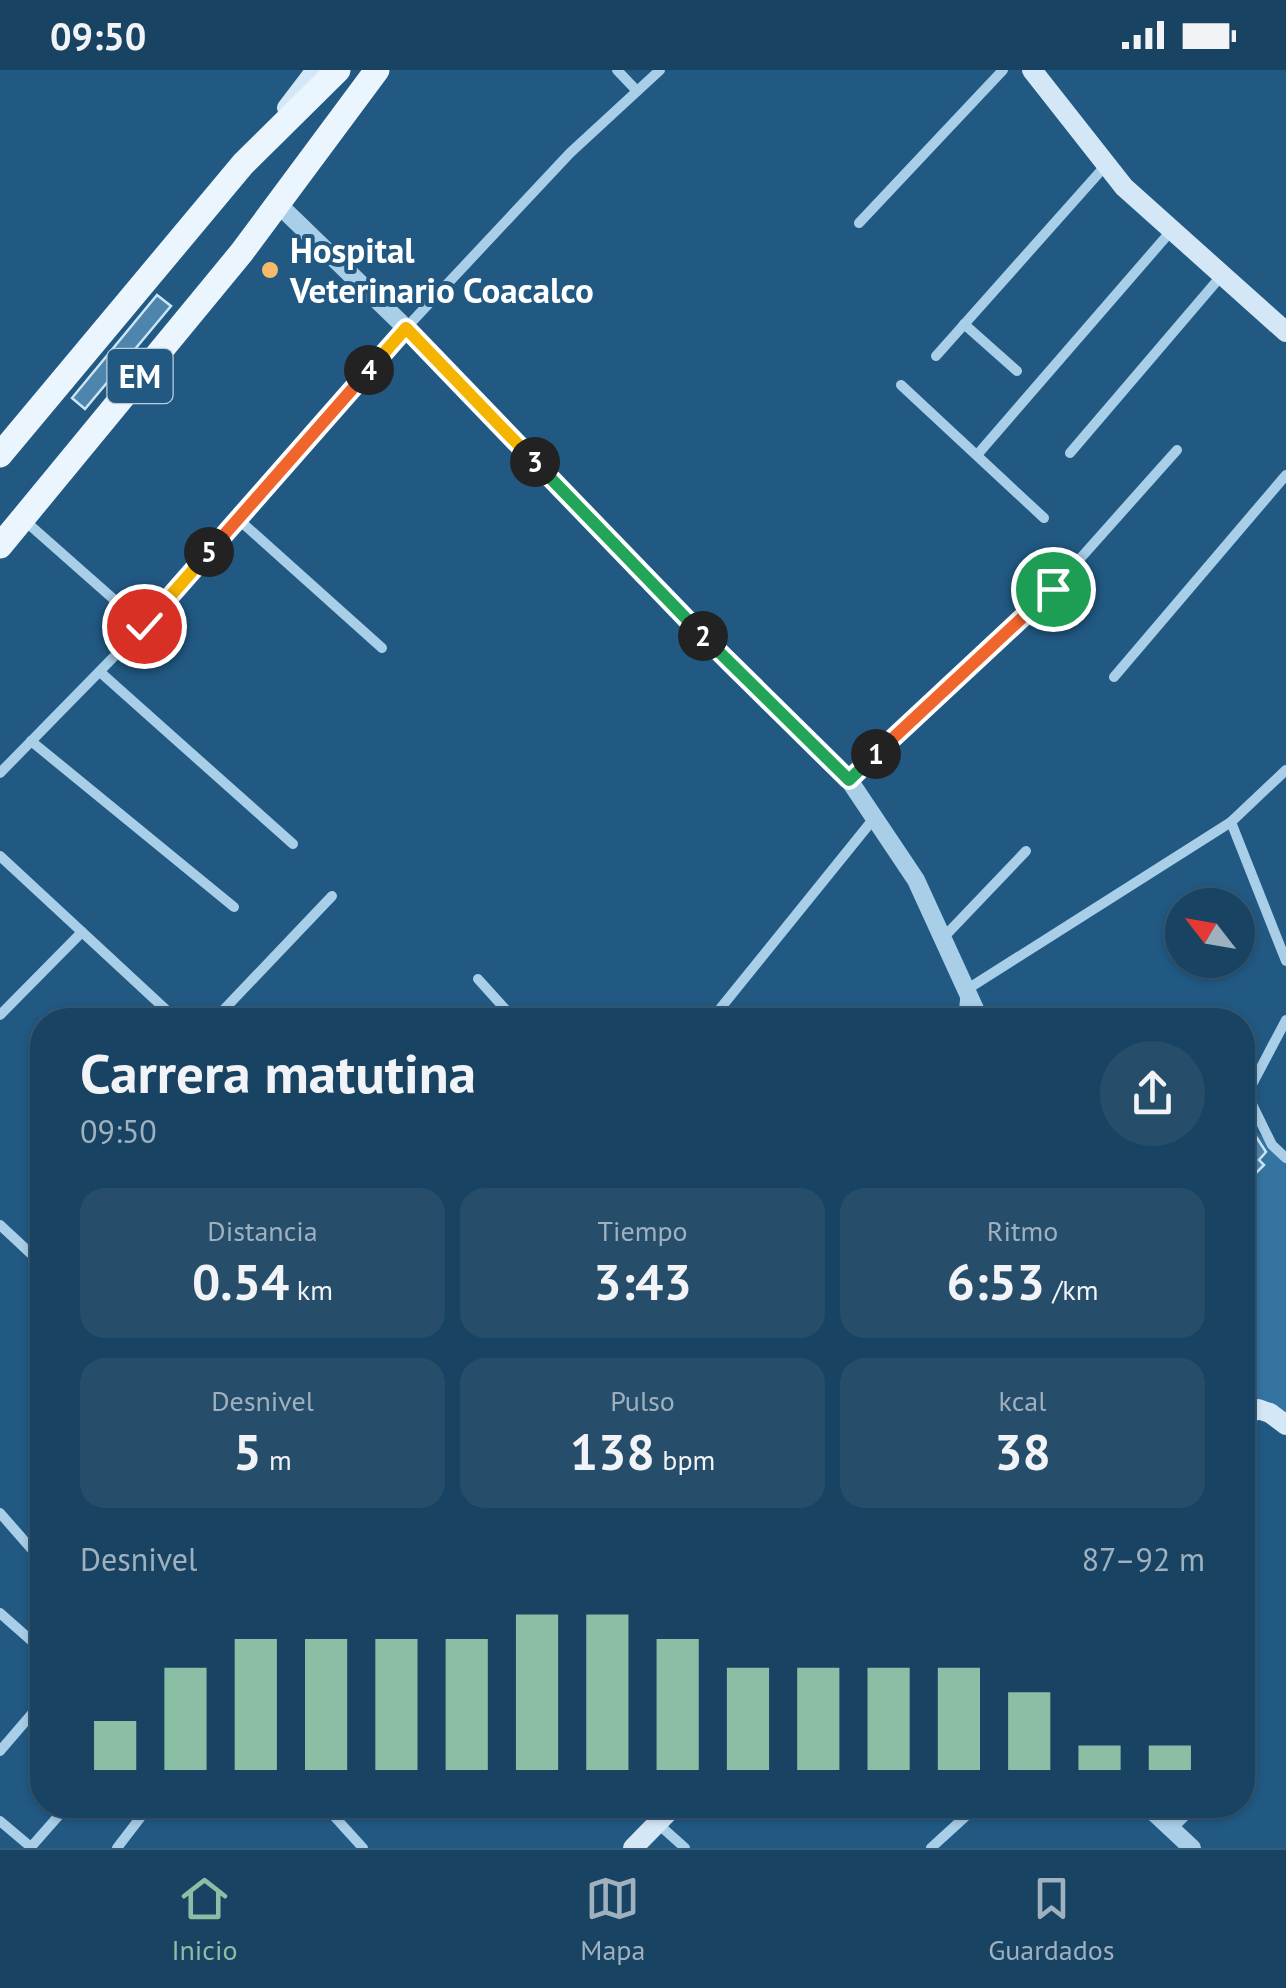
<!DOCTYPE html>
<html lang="es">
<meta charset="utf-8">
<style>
:root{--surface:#194362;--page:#264e6b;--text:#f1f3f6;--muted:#9fb0be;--line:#375c77;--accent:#8abfa5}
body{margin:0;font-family:"PT Sans",sans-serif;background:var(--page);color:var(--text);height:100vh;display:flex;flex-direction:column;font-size:38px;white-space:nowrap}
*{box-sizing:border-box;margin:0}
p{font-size:32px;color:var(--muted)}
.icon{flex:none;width:55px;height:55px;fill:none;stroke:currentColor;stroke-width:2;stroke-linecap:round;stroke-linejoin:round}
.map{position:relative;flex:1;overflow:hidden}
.details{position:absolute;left:30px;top:938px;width:1225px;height:810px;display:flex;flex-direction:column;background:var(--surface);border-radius:40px;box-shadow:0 2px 8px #0004,0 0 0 2px var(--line)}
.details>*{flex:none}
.needle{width:65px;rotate:301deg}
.tools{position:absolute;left:1165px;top:818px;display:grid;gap:20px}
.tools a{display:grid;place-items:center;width:90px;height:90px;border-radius:50%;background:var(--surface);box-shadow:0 2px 8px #0004,0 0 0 2px var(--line);font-size:50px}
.pin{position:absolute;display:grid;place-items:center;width:85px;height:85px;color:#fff;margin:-42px;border:5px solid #fff;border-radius:50%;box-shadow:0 2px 10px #0007}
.km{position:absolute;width:50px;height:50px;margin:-25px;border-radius:50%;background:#222;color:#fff;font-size:28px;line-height:50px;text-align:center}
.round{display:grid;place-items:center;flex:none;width:105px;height:105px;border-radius:52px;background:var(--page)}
.head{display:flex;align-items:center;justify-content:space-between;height:170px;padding:0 50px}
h1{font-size:55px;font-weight:700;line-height:75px}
.figures{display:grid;grid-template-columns:repeat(3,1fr);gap:15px;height:170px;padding:10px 50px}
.figures div{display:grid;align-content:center;border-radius:25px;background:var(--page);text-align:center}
.figures b{font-size:50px;font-weight:700}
.figures small{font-size:28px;font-weight:400}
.figures p{font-size:28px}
.chart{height:280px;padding:20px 50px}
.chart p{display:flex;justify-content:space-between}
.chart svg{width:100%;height:180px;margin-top:10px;stroke:var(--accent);stroke-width:6}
.status{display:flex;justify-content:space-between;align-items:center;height:70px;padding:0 50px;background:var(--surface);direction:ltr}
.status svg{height:28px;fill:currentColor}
.tab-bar{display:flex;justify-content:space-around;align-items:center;height:140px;border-top:2px solid var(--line);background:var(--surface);font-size:28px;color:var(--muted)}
.tab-bar a{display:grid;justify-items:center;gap:5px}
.tab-bar .on{color:var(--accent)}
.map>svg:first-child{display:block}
.green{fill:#3573a0}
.building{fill:#4e85ad;stroke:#cce5f6;stroke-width:2.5}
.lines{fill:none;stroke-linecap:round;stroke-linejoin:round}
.minor{stroke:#a8cee8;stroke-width:10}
.tertiary{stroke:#a8cee8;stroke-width:18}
.secondary{stroke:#d3e7f7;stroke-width:20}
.primary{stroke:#ebf5fe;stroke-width:25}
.split-1-casing{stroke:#fff;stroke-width:20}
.split-2-casing{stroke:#fff;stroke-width:20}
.split-3-casing{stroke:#fff;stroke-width:20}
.split-4-casing{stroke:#fff;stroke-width:20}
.split-5-casing{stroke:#fff;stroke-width:20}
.split-6-casing{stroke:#fff;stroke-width:20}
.split-1{stroke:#f0652b;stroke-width:12}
.split-2{stroke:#22a559;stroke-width:12}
.split-3{stroke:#22a559;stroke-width:12}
.split-4{stroke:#f5b400;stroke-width:12}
.split-5{stroke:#f0652b;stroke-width:12}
.split-6{stroke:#f5b400;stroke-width:12}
.poi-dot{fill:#f5ba6a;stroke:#215983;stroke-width:4}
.labels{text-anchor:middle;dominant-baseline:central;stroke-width:8;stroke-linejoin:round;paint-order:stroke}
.shield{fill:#215983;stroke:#bccdda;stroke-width:2.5}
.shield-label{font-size:32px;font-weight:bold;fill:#fff}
.poi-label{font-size:35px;font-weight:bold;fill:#fff;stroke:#215983;text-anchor:start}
</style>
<div class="status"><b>09:50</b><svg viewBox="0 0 49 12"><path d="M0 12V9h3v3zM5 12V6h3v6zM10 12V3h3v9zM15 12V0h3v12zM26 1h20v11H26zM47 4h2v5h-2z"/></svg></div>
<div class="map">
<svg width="1286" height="1778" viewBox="0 0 1286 1778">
<rect width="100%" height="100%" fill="#215983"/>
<!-- green -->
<path class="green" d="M1242,1048L1286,1089V1344L1268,1331L1243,1341Z"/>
<!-- building -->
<g class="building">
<path d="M157,225L171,236L85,339L72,328Z"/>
<path d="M1255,1065L1266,1082L1259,1090L1264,1095L1242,1117V1078Z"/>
</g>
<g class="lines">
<!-- minor -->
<g class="minor">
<path d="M617,0L637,21"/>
<path d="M859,153L1003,0"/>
<path d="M964,254L1017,301"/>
<path d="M936,286L1106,95"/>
<path d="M901,315L1044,448"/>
<path d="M1070,383L1222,205"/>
<path d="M977,385L1171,161"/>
<path d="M238,449L382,578"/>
<path d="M24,450L144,556"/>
<path d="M100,602L293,774"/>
<path d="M1114,607L1286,405"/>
<path d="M31,671L234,837"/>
<path d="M0,703L144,556L406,258L570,83L660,0"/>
<path d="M849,710L1053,519L1177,380"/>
<path d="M1231,752L1286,891"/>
<path d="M0,786L177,950"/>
<path d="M943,868L1026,781"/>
<path d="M478,909L515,950"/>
<path d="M0,945L82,862"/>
<path d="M214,950L332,826"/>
<path d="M711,950L875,747"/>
<path d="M963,950L966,920L1231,752L1286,700"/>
<path d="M1286,950L1247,1024L1272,1075L1286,1088"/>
<path d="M0,1155L42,1194"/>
<path d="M0,1443L42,1491"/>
<path d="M0,1543L42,1580"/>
<path d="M0,1681L42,1632"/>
<path d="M1242,1686L1251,1678"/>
<path d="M324,1735L363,1778"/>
<path d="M637,1735L685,1778"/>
<path d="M443,1740L447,1735"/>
<path d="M0,1751L32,1778"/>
<path d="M1165,1751L1178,1735"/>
<path d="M1173,1758L1196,1735"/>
<path d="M31,1777L68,1735"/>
<path d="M117,1778L150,1735"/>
<path d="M931,1778L978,1735"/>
</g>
<!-- tertiary -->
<g class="tertiary">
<path d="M278,134L406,258L730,594L849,710L916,810L980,950"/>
<path d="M1146,1735L1192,1778"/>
</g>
<!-- secondary -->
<g class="secondary">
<path d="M1032,0L1124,117L1286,262"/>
<path d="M287,38L316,0"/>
<path d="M1242,1347L1258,1339L1270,1343L1286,1355"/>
<path d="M633,1778L675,1735"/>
</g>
<!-- primary -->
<g class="primary">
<path d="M0,385L243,94L338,0"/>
<path d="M0,476L242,182L377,0"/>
</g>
</g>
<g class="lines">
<!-- split-1 casing -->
<g class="split-1-casing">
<path id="split-1" d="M876,684L1053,519"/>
</g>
<!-- split-2 casing -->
<g class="split-2-casing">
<path id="split-2" d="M703,566L849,710L876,684"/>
</g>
<!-- split-3 casing -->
<g class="split-3-casing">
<path id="split-3" d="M535,392L703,566"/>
</g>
<!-- split-4 casing -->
<g class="split-4-casing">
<path id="split-4" d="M369,300L406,258L535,392"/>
</g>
<!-- split-5 casing -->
<g class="split-5-casing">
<path id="split-5" d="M209,482L369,300"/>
</g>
<!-- split-6 casing -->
<g class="split-6-casing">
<path id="split-6" d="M144,556L209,482"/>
</g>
<!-- split-1 -->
<use href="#split-1" class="split-1"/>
<!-- split-2 -->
<use href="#split-2" class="split-2"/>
<!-- split-3 -->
<use href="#split-3" class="split-3"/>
<!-- split-4 -->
<use href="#split-4" class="split-4"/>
<!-- split-5 -->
<use href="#split-5" class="split-5"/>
<!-- split-6 -->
<use href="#split-6" class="split-6"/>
</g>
<!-- markers -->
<circle class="poi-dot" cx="270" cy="200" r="10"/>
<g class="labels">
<!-- shield labels -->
<rect class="shield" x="107.5" y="279" width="65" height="54" rx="8"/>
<g class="shield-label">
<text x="140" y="306">EM</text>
</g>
<!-- poi labels -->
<g class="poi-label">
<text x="290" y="180">Hospital<tspan x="290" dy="40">Veterinario Coacalco</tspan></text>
</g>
</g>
</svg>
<div class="tools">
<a><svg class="needle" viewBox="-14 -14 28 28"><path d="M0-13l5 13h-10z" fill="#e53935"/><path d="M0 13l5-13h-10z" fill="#9fb0be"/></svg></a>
</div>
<div class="pin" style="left:1053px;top:519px;background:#1e9e55"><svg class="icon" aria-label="arrive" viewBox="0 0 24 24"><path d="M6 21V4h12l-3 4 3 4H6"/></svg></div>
<div class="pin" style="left:144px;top:556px;background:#d93025"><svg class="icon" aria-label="check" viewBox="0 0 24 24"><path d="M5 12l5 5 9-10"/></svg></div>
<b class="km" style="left:876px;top:684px">1</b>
<b class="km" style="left:703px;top:566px">2</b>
<b class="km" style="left:535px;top:392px">3</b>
<b class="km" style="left:369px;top:300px">4</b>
<b class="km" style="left:209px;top:482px">5</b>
<section class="details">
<div class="head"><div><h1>Carrera matutina</h1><p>09:50</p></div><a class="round"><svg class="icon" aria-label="share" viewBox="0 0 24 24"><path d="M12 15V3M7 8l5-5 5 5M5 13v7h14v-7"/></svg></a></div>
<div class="figures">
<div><p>Distancia</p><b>0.54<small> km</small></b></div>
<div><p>Tiempo</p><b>3:43</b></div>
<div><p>Ritmo</p><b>6:53<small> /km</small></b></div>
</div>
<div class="figures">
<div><p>Desnivel</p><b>5<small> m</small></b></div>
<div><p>Pulso</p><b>138<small> bpm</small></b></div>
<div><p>kcal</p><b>38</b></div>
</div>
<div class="chart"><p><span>Desnivel</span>87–92 m</p>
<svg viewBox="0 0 160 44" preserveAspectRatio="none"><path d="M5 44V32M15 44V19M25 44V12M35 44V12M45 44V12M55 44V12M65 44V6M75 44V6M85 44V12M95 44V19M105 44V19M115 44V19M125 44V19M135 44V25M145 44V38M155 44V38"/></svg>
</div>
</section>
</div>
<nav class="tab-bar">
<a class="on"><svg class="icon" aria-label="home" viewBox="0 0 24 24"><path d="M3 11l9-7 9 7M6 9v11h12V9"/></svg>Inicio</a>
<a><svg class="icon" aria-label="map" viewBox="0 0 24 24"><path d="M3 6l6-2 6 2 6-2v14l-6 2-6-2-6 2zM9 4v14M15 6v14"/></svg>Mapa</a>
<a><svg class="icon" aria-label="saved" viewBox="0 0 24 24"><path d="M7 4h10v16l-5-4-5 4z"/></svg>Guardados</a>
</nav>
